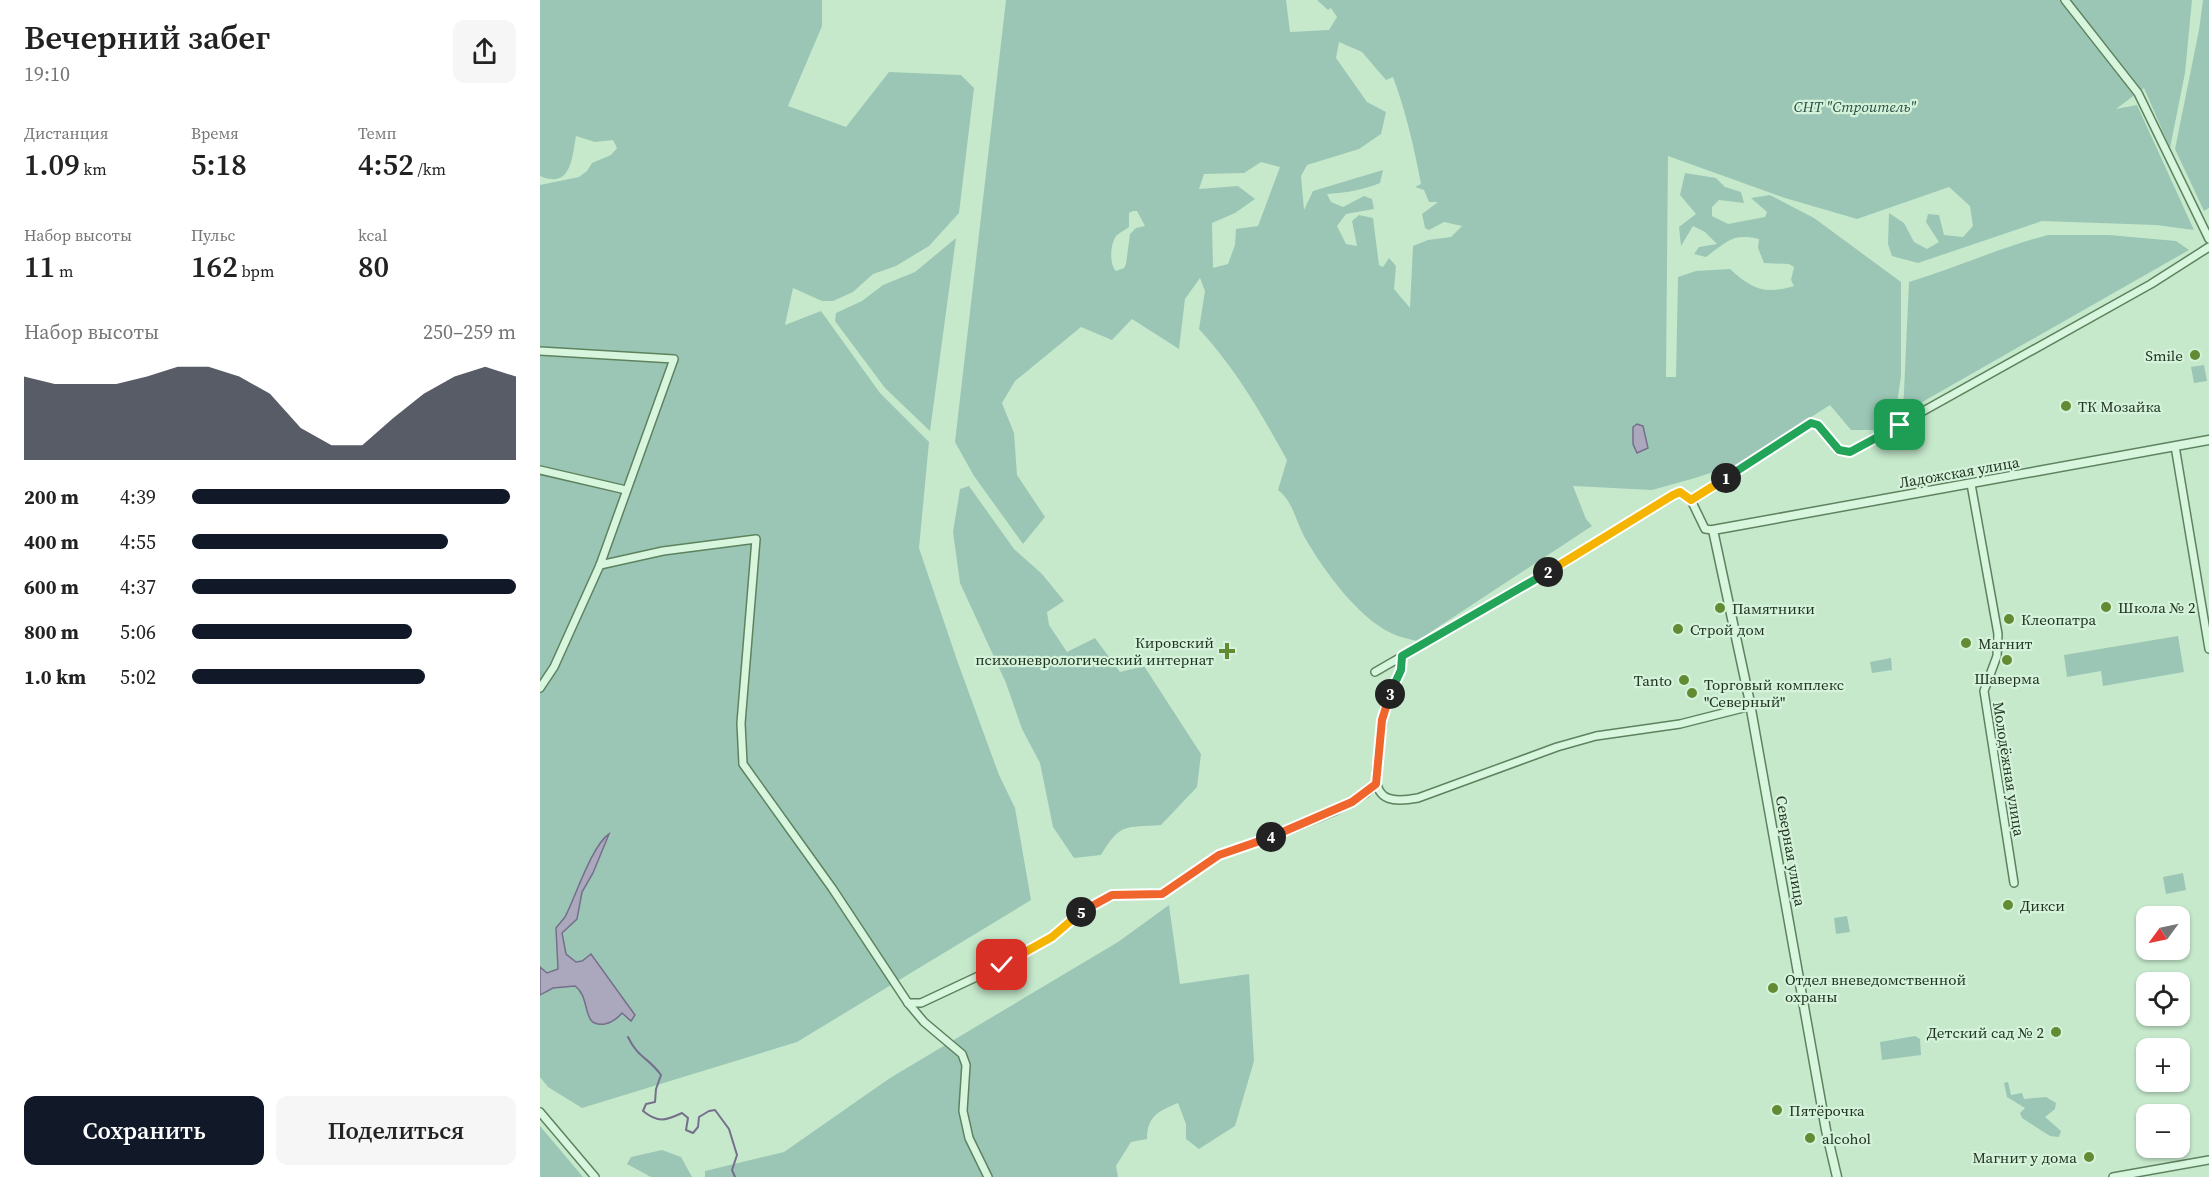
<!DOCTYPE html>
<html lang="ru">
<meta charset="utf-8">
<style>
:root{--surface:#fff;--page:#f6f6f6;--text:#222;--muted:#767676;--accent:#111827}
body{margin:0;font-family:"Source Serif 4",serif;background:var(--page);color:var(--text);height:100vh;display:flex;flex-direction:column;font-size:22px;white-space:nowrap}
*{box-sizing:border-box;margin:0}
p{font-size:20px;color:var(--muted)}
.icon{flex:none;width:33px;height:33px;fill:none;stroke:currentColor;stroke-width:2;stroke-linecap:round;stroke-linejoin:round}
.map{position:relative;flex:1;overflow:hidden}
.sheet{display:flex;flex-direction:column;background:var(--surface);width:540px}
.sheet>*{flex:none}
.needle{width:39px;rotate:237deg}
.tools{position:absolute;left:1596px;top:906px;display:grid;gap:12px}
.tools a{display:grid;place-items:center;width:54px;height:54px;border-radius:12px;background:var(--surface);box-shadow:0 2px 4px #0004;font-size:30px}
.pin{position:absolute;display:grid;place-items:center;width:51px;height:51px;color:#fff;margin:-26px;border-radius:12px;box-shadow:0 3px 9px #0006}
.km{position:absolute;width:30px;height:30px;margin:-15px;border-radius:50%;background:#222;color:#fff;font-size:16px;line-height:30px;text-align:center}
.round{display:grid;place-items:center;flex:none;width:63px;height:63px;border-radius:12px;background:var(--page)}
.head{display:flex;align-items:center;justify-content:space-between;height:102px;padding:0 24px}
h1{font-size:33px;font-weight:600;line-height:45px}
.stats{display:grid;grid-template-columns:repeat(3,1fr);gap:9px;height:102px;padding:6px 24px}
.stats div{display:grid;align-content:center}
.stats b{font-size:30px;font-weight:600}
.stats small{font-size:16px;font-weight:400}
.stats p{font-size:16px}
.chart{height:168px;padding:12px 24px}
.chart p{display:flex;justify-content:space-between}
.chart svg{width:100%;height:108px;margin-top:6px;fill:var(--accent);opacity:.7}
.button{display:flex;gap:12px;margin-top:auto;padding:12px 24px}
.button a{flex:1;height:69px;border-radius:12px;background:var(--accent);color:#fff;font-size:24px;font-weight:600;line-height:69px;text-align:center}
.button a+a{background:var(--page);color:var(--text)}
ul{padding:0 24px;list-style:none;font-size:20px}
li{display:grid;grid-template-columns:96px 72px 1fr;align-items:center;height:45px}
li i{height:15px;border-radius:8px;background:var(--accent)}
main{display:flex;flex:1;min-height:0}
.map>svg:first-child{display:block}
.green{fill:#9bc6b5;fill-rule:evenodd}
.water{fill:#aba7bd;stroke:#756f8b;stroke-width:1.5}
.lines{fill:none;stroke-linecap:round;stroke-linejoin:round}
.stream{stroke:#756f8b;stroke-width:2}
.minor-casing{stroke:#5d835e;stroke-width:10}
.tertiary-casing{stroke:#5d835e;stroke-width:11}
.minor{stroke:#d8f5dd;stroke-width:7}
.tertiary{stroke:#d8f5dd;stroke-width:8}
.split-1-casing{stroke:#fff;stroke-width:12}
.split-2-casing{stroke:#fff;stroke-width:12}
.split-3-casing{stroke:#fff;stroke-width:12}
.split-4-casing{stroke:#fff;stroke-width:12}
.split-5-casing{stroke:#fff;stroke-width:12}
.split-6-casing{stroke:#fff;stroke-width:12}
.split-1{stroke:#22a559;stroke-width:8}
.split-2{stroke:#f5b400;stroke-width:8}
.split-3{stroke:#22a559;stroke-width:8}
.split-4{stroke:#f0652b;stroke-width:8}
.split-5{stroke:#f0652b;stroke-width:8}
.split-6{stroke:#f5b400;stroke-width:8}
.poi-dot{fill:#628b34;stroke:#d5f2da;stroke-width:2}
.labels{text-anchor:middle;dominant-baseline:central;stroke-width:4.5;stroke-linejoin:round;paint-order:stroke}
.park-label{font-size:15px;font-style:italic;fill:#284f44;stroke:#d5f2da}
.poi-label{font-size:15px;fill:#213420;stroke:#d5f2da;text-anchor:start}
.street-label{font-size:15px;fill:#213420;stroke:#d5f2da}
</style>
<main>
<section class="sheet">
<div class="head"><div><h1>Вечерний забег</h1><p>19:10</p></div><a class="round"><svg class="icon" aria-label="share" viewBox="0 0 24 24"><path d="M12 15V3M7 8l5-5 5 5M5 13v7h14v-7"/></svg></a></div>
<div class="stats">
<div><p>Дистанция</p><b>1.09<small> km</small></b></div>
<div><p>Время</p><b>5:18</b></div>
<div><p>Темп</p><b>4:52<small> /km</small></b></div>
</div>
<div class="stats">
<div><p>Набор высоты</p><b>11<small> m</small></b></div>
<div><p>Пульс</p><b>162<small> bpm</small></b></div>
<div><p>kcal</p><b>80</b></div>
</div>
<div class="chart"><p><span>Набор высоты</span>250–259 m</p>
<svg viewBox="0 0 160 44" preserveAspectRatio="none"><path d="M0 44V10L10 13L20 13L30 13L40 10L50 6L60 6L70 10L80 17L90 31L100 38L110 38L120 27L130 17L140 10L150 6L160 10V44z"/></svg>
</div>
<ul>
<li><b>200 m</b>4:39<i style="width:98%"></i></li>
<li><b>400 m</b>4:55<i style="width:79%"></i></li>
<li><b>600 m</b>4:37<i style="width:100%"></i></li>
<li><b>800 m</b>5:06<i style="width:68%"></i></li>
<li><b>1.0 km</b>5:02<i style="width:72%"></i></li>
</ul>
<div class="button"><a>Сохранить</a><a>Поделиться</a></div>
</section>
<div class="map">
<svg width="1669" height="1177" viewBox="0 0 1669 1177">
<rect width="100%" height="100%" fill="#c6e9cc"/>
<!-- green -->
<g class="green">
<path d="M0,0H282V26L248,106L306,127L349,72L421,75L434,88L419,213L389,246L356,266L333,274L313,292L293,301H282L253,288L245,325L281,311L340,393L389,442L379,548L418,663L459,775L475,808L491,900L257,1042L42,1108L8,1087L0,1077V185L39,177L47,171L52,163L71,155L77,148L73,140L55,142L36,136C32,156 32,190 0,176Z"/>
<path d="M466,0H746L750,32L789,30L797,17L791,8L788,10L777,0H1652L1645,73L1630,148L1604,88L1576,109L1597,105L1654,230L1616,225L1502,221L1378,263L1352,256L1348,244L1349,213L1364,223L1374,242L1387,249L1399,242L1386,222L1388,214L1399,215L1404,235L1423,237L1433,226L1430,206L1409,187L1317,219L1245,198L1128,156L1126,377H1136L1138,277L1156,271L1190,269C1212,289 1224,295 1254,286L1251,280L1254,267L1249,264L1224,263L1218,248L1219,239C1192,233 1187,242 1166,257L1154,254L1159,247L1177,244L1165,232L1153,226L1141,246L1139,227L1156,214L1140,195L1145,173L1176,178L1185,187L1201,192L1204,203L1179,200L1172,207V216L1188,224L1225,217L1227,212L1211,198L1230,195L1274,218L1361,282V376L1355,417L1334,430H1311L1290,405L1198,464L1155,478L1112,490L1033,486L1046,519L1052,526L877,641C869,639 859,637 851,633C817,617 783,569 765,538C756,522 753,501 738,490L747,460C721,413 696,369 659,329L665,291L660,278L645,299L639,349L592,319L572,340L541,327L475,381L462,403L474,433L477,475L505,517L483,544L434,476L415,442ZM799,42L822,52L846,80L853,77C866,112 874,147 881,184L875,187L884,190L889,202H898L882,214L885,228L889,230L904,222L922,226L911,237L888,240L873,246L870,308L854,289L856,266L849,258L843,267L839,265L833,218L819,215L812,221L817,246L806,244L797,226L806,214L834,209L832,199L824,196L803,207L791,202L787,194C805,193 823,190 840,183L843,170L773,191L764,210L761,176L767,165L819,149L841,134L846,112L827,102L796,58ZM721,162L740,167L718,226L696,229L695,245L688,264L673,268L672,223L695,213L715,199L698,186L659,189L664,174L704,173ZM593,211H597L605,226L596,228L590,234L586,264L584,268L576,271C569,264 570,243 577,235C580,232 586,230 589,227V213Z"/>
<path d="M1663,0H1669V208L1664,211L1635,149L1659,30Z"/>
<path d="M1508,235H1569L1636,241L1649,250L1363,413L1369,282C1416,268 1461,247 1508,235Z"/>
<path d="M416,238L390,431L345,388L295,321L296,313L322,301L343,285L375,272Z"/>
<path d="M1664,365L1667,381L1654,383L1651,367Z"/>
<path d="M429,486L474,549L502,574L524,601L507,612L509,625L527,652L555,638L580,672L604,666L661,754L657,787L621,825C585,828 581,822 561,855L534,858L513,827L500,763L482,729L466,683L420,583L413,532L420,489Z"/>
<path d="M1638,636L1644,672L1563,686L1561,671L1527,677L1524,655Z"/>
<path d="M1351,658L1352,670L1332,673L1330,662Z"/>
<path d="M1643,873L1646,890L1626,894L1623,877Z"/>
<path d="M629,905L640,984L709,974L714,1061L695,1126L659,1149L646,1139V1124L638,1103C618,1111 607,1117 607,1139L591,1142L576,1166L578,1177H165V1171L244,1152L350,1078L578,942Z"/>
<path d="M1307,916L1310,932L1296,934L1294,918Z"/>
<path d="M1375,1036L1380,1039L1381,1055L1342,1060L1340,1042Z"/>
<path d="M1468,1082L1471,1095L1482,1093L1484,1099L1506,1097L1516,1103L1515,1109L1505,1117L1521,1131L1519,1137L1510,1136L1482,1118L1480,1113L1485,1108L1467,1097L1464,1083Z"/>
<path d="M0,1126L43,1177H0Z"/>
<path d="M122,1150L141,1157L152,1177H111L87,1164L91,1157Z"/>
</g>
<!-- water -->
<g class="water">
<path d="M1097,424L1103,426L1108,448L1097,453L1093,444V427Z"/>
<path d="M69,834L53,873L42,892L37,919L22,933L26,954L36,962L42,961L51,954L95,1015L91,1021L82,1013C77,1019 73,1022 65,1024C40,1028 52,998 35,986L13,988L0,995V967L7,973L18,969L16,928C19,924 22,921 25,917C35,898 52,845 69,834Z"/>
</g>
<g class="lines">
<!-- stream -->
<path class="stream" d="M88,1037C98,1058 109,1058 121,1075L116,1089L115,1102L106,1104L103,1111C118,1123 125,1121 142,1113L148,1118L146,1130L153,1133L158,1127L159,1117L169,1111L175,1110L189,1129L197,1155L192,1170L195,1177"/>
<!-- minor casing -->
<g class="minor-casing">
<g id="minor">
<path d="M1525,0L1598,93L1669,239"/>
<path d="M0,351L134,359L60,565L14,667L0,688"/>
<path d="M1635,446L1669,649"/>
<path d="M0,470L86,490"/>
<path d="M1431,484L1458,634L1457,656L1444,691L1474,883"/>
<path d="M1151,500L1271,423L1278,425L1299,451L1310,452L1611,284L1669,247"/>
<path d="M60,565L123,551L216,539L201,723L203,764L292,888L368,1003L384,1022L422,1054L426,1065L423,1111L429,1138L448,1177"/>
<path d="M862,656L861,670L845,705L836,773C835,803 856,802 878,798L1017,747L1056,736L1140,724L1211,706"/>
<path d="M835,672L1019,566L1133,495L1140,492L1151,500L1165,529L1173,530"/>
<path d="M368,1003H381L462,965L512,937L537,914L572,895L622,894L679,855L732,837L795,811L825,794L836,784"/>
<path d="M0,1112L55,1177"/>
<path d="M1573,1177L1669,1160"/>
</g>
</g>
<!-- tertiary casing -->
<g class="tertiary-casing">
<path id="tertiary" d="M1297,1177L1286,1130L1209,698L1173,530L1669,440"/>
</g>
<!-- minor -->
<use href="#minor" class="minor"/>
<!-- tertiary -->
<use href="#tertiary" class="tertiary"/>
</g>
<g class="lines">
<!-- split-1 casing -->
<g class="split-1-casing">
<path id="split-1" d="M1186,478L1271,423L1278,425L1299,450L1310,452L1360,425"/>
</g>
<!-- split-2 casing -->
<g class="split-2-casing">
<path id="split-2" d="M1008,572L1133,495L1140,492L1151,500L1186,478"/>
</g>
<!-- split-3 casing -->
<g class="split-3-casing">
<path id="split-3" d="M850,694L861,670L862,656L1008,572"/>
</g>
<!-- split-4 casing -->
<g class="split-4-casing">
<path id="split-4" d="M731,837L812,802L836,784L842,720L850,694"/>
</g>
<!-- split-5 casing -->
<g class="split-5-casing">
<path id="split-5" d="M541,912L572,895L622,894L679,855L731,837"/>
</g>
<!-- split-6 casing -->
<g class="split-6-casing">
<path id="split-6" d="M462,965L512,937L541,912"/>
</g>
<!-- split-1 -->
<use href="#split-1" class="split-1"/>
<!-- split-2 -->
<use href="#split-2" class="split-2"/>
<!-- split-3 -->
<use href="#split-3" class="split-3"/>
<!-- split-4 -->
<use href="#split-4" class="split-4"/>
<!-- split-5 -->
<use href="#split-5" class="split-5"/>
<!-- split-6 -->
<use href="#split-6" class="split-6"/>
</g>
<!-- markers -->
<g class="poi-dot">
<circle cx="1655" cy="355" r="6"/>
<circle cx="1526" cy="406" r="6"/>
<circle cx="1566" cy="607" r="6"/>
<circle cx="1180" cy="608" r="6"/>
<circle cx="1469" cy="619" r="6"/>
<circle cx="1138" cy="629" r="6"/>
<circle cx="1426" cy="643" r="6"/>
<path d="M684 642h6v6h6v6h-6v6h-6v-6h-6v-6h6z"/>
<circle cx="1467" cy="660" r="6"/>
<circle cx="1144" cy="680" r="6"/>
<circle cx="1152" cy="693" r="6"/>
<circle cx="1468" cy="905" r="6"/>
<circle cx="1233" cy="988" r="6"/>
<circle cx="1516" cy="1032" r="6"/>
<circle cx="1237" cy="1110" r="6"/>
<circle cx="1270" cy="1138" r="6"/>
<circle cx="1549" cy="1157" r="6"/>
</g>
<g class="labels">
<!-- park labels -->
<g class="park-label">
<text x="1315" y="106">СНТ "Строитель"</text>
</g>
<!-- poi labels -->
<g class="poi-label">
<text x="1643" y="355" text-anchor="end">Smile</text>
<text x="1538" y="406">ТК Мозайка</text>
<text x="1578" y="607">Школа № 2</text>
<text x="1192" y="608">Памятники</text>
<text x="1481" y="619">Клеопатра</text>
<text x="1150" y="629">Строй дом</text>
<text x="674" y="642" text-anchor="end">Кировский<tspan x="674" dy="17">психоневрологический интернат</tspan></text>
<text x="1438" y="643">Магнит</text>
<text x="1467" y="678" text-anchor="middle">Шаверма</text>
<text x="1132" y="680" text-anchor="end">Tanto</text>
<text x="1164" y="684">Торговый комплекс<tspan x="1164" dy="17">"Северный"</tspan></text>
<text x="1480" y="905">Дикси</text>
<text x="1245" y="979">Отдел вневедомственной<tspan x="1245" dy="17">охраны</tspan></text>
<text x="1504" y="1032" text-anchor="end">Детский сад № 2</text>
<text x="1249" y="1110">Пятёрочка</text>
<text x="1282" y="1138">alcohol</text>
<text x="1537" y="1157" text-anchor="end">Магнит у дома</text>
</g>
<!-- street labels -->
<g class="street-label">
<text transform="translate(1419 472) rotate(-10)">Ладожская улица</text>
<text transform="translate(1469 769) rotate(81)">Молодёжная улица</text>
<text transform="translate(1251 851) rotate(80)">Северная улица</text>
</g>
</g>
</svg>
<div class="tools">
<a><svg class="needle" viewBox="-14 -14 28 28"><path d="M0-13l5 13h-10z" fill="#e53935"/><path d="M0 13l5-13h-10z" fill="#767676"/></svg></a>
<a><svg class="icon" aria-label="locate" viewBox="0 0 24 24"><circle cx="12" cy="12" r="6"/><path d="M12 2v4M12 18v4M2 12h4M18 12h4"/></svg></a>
<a>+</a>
<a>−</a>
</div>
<div class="pin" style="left:1360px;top:425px;background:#1e9e55"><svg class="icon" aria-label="arrive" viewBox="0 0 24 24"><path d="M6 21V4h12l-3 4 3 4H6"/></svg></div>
<div class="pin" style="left:462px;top:965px;background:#d93025"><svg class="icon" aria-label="check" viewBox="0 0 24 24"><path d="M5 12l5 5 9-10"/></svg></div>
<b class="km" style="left:1186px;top:478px">1</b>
<b class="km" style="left:1008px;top:572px">2</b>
<b class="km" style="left:850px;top:694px">3</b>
<b class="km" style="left:731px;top:837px">4</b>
<b class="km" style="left:541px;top:912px">5</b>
</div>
</main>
